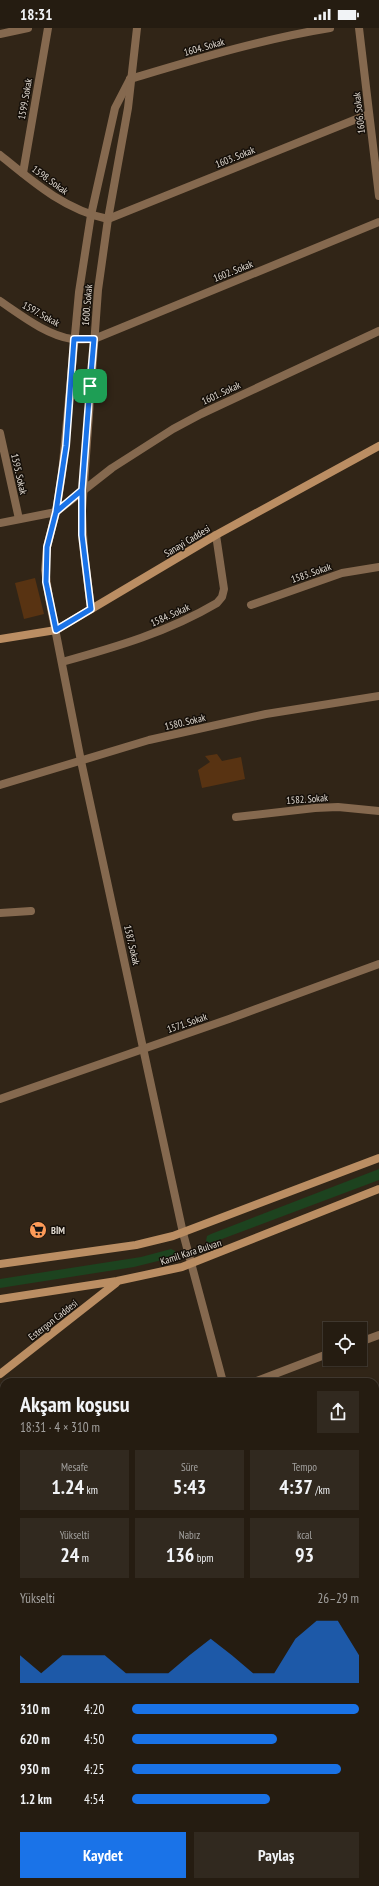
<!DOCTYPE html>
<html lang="tr">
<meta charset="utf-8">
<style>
:root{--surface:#251c11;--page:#31291f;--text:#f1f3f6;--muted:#a3a19f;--line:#423a31;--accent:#1a73e8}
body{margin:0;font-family:"PT Sans Narrow",sans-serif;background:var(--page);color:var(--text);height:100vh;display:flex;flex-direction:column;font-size:15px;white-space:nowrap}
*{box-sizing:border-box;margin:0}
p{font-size:13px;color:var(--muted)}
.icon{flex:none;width:22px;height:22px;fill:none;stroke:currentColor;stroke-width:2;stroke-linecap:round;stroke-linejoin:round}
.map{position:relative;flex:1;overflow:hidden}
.side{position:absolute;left:0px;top:1350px;width:379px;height:508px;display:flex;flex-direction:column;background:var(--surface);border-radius:12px 12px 0 0;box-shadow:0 1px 3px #0004,0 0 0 1px var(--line)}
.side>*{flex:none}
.tools{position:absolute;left:323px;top:1294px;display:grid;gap:8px}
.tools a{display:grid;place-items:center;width:44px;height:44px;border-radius:0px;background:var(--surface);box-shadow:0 1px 3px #0004,0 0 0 1px var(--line);font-size:20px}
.pin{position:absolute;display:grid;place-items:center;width:34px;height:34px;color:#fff;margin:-17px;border-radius:8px;box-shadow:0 2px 6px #0006}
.round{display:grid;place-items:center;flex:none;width:42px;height:42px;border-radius:0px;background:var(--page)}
.overview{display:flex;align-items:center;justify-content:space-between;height:68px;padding:0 20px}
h1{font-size:22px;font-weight:600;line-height:30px}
.stats{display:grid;grid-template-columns:repeat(3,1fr);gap:6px;height:68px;padding:4px 20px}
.stats div{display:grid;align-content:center;border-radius:0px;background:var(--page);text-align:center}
.stats b{font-size:20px;font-weight:600}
.stats small{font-size:11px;font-weight:400}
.stats p{font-size:11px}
.chart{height:112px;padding:8px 20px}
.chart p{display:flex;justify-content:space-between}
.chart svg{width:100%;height:72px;margin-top:4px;fill:var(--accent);opacity:.7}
.cta{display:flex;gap:8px;margin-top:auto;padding:8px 20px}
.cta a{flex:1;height:46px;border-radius:0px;background:var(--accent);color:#fff;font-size:16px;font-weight:600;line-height:46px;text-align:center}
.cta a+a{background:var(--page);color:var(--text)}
ul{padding:0 20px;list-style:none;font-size:13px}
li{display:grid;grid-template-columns:64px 48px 1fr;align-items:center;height:30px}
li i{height:10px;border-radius:5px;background:var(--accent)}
.status{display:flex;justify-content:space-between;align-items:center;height:28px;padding:0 20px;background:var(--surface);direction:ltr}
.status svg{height:11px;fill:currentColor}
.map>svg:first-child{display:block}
.green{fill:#1d431f}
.building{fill:#583312}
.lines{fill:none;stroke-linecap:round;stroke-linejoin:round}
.street{stroke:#85694f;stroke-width:8}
.secondary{stroke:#bb8e63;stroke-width:8}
.route-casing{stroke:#fff;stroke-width:8}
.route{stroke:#1a73e8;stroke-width:5}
.labels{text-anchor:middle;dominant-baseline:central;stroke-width:3;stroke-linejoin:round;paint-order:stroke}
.street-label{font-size:10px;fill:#e1dad1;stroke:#150f09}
.poi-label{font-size:10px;font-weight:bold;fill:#e1dad1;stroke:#150f09;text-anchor:start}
</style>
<div class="status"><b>18:31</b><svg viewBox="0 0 49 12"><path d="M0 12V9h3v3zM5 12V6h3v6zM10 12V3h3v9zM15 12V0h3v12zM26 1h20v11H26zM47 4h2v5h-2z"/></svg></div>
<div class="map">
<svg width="379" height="1858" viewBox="0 0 379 1858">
<rect width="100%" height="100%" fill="#312517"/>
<!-- green -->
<g class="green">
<path d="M379,1141V1152L222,1211L210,1215L206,1213L207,1208L211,1206Z"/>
<path d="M171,1221L175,1223L176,1226L174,1229L134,1239L0,1260V1251L141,1229Z"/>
</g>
<!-- building -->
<g class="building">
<path d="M35,550L44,586L24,591L15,555Z"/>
<path d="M217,726L222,733L241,729L245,751L202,760L198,742L210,734L205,728Z"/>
</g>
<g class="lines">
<!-- street -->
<g class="street">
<path d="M359,0L379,168"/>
<path d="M0,6L28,0"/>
<path d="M130,51L115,80L91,187L79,264L62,446L56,484L47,519L45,542L49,570L81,733L183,1205L223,1354"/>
<path d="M130,51C197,31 262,11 330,0"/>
<path d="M0,127C33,154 65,182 108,191L369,86"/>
<path d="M23,145L48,0"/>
<path d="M0,273C21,287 46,307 72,311C79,312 87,311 94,311L379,194"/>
<path d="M0,405L19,491"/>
<path d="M0,495L56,484L112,440L173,401L201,386L379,303"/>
<path d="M251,577L342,545L379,539"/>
<path d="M91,581L84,525L82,483L98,262L108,191L128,80L137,0"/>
<path d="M62,634C116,619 168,604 217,575L222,569L224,561L216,507"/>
<path d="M0,757L149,712L266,686L379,668"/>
<path d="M236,789L315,780L338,779L379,783"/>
<path d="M0,885L31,883"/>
<path d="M0,1071L229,991L379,936"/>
<path d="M360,1314L379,1307"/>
<path d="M254,1354L330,1325"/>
<path d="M0,1455L4,1453"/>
<path d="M375,1472L379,1470"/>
<path d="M0,1545L4,1542"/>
<path d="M0,1604L4,1612"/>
<path d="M375,1614L379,1611"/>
<path d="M375,1702L379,1709"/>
<path d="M375,1777L379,1774"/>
<path d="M0,1843L4,1841"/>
<path d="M122,1854L123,1858"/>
<path d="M240,1858L247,1854"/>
</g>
<!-- secondary -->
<g class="secondary">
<path d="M0,611L56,602L216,507L379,418"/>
<path d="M0,1236L136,1217L173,1208L379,1130"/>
<path d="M0,1271L117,1253L182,1239L379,1161"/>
<path d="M0,1346L116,1255"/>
</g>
</g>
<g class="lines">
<!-- route casing -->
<g class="route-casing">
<path id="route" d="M90,358L82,462L56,484L47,519L46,554L56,602L91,581L82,507V462L56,484L66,418L74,311H94L90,358"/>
</g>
<!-- route -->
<use href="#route" class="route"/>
</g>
<!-- icons -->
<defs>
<g id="supermarket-disc" transform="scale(0.9)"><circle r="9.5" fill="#fe9b58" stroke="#150f09"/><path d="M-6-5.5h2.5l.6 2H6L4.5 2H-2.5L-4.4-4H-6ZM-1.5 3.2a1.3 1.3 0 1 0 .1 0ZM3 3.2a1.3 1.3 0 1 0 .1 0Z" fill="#111"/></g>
</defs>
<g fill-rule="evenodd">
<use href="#supermarket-disc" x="38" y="1202"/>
</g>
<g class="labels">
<!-- street labels -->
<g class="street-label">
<text transform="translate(204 19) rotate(-16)">1604. Sokak</text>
<text transform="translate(25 71) rotate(-80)">1599. Sokak</text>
<text transform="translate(359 85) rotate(-97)">1606. Sokak</text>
<text transform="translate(235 129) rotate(-22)">1603. Sokak</text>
<text transform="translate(50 152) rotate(36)">1598. Sokak</text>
<text transform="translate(233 243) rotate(-22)">1602. Sokak</text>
<text transform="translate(87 277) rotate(-85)">1600. Sokak</text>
<text transform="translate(41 286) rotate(29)">1597. Sokak</text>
<text transform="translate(221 365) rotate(-25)">1601. Sokak</text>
<text transform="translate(19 446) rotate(77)">1595. Sokak</text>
<text transform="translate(187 513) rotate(-31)">Sanayi Caddesi</text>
<text transform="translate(311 545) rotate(-19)">1583. Sokak</text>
<text transform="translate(170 587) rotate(-24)">1584. Sokak</text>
<text transform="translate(185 694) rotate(-13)">1580. Sokak</text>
<text transform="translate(307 771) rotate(-4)">1582. Sokak</text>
<text transform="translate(132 917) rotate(77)">1587. Sokak</text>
<text transform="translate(187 995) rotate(-19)">1571. Sokak</text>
<text transform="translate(191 1224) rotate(-18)">Kamil Kara Bulvarı</text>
<text transform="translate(53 1292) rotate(-38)">Estergon Caddesi</text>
</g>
<!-- poi labels -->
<g class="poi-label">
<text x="51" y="1202">BİM</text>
</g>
</g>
</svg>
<div class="tools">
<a><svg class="icon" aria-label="locate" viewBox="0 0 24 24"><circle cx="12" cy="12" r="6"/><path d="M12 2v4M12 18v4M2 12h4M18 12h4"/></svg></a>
</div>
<div class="pin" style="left:90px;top:358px;background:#1e9e55"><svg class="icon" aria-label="arrive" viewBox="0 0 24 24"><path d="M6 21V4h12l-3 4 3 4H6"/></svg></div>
<section class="side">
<div class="overview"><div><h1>Akşam koşusu</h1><p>18:31 · 4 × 310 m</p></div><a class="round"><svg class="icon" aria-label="share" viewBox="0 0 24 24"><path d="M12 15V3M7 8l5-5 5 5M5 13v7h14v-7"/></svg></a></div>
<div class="stats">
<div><p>Mesafe</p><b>1.24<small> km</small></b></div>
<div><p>Süre</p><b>5:43</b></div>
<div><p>Tempo</p><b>4:37<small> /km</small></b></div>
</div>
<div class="stats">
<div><p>Yükselti</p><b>24<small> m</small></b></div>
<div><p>Nabız</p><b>136<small> bpm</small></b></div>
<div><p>kcal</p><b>93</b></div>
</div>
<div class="chart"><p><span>Yükselti</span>26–29 m</p>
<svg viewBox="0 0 160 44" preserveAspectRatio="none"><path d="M0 44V27L10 38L20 27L30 27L40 27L50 38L60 38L70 38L80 27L90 17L100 27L110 38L120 38L130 17L140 6L150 6L160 27V44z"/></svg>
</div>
<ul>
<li><b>310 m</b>4:20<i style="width:100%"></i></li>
<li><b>620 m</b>4:50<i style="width:64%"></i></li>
<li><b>930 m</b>4:25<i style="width:92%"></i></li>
<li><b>1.2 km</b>4:54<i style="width:61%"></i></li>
</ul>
<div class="cta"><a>Kaydet</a><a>Paylaş</a></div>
</section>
</div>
